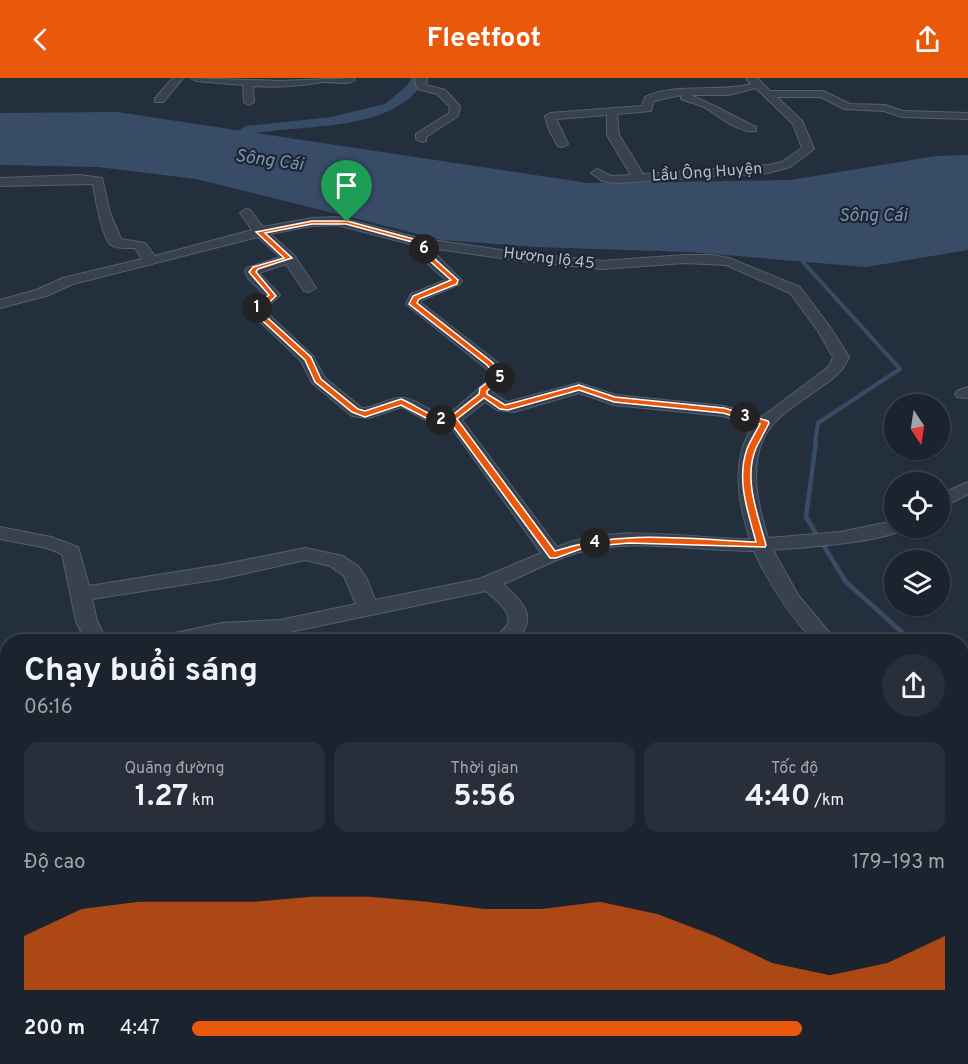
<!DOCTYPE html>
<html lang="vi">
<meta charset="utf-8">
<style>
:root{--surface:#1b232e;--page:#282f3a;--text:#f1f3f6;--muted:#a0a4aa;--line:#39404a;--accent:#ea580c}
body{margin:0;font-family:Overpass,sans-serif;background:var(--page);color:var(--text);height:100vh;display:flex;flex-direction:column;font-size:22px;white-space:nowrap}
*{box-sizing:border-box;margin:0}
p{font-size:20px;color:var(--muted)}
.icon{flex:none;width:33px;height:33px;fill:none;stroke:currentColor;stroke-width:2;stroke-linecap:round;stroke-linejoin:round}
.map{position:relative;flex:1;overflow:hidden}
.details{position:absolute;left:0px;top:556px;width:969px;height:430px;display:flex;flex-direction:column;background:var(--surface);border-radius:24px 24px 0 0;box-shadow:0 2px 4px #0004,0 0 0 2px var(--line)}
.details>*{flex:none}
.needle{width:39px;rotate:168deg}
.tools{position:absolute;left:884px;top:316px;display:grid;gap:12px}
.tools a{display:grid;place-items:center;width:66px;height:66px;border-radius:50%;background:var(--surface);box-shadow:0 2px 4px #0004,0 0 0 2px var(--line);font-size:30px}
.pin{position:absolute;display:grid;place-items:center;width:51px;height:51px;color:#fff;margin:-62px -26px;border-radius:50% 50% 50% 0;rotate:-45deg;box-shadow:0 0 6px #0007}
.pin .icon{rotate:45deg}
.km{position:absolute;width:30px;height:30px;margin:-15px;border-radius:50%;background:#222;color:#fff;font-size:16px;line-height:30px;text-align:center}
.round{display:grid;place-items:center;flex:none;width:63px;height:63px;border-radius:32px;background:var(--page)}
.headline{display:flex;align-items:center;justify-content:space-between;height:102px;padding:0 24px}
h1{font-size:33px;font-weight:700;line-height:45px}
.metrics{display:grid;grid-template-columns:repeat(3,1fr);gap:9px;height:102px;padding:6px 24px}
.metrics div{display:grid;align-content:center;border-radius:15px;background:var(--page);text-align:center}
.metrics b{font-size:30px;font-weight:700}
.metrics small{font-size:16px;font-weight:400}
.metrics p{font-size:16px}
.chart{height:168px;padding:12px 24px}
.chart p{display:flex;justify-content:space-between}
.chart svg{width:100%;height:108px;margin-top:6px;fill:var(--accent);opacity:.7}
ul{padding:0 24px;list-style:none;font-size:20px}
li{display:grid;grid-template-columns:96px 72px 1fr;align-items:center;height:45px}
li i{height:15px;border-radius:8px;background:var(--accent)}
header{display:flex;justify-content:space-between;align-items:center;height:78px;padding:0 24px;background:var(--accent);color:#fff;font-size:27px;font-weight:700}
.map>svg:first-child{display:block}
.water{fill:#394c67}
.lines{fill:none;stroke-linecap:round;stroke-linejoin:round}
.stream-far1{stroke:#394c67;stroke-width:4}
.stream{stroke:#394c67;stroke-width:4.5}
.river{fill:#394c67;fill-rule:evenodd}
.minor-casing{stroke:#565f6c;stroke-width:2}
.minor{fill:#38414e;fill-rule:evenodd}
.route{fill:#ea580c;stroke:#fff;stroke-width:1.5;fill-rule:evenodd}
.labels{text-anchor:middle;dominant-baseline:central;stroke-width:4.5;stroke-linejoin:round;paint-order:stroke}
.far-street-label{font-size:16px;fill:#b4bcc9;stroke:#1d2633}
.far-water-label{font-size:18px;font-style:italic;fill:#7c92b1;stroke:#1d2633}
</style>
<header><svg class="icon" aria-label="back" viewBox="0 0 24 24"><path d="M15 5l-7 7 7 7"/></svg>Fleetfoot<svg class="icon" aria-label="share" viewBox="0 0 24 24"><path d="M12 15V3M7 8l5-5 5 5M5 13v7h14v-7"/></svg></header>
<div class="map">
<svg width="968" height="986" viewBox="0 0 968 986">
<rect width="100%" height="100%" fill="#242f3e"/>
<!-- water -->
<path class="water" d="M117,34L588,105L790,102L936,78L968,77V172L866,189L690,174L536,169L443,162L196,101L98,89L0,87V35Z"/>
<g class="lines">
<!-- stream-far1 -->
<path class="stream-far1" d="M803,184L900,291L818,345L815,365"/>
<!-- stream -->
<g class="stream">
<path d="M816,364L806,439L846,504L913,564"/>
<path d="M962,607L968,612"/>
</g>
<!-- river -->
<path class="river" d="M411,0H425C398,54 308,46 257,55C243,57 231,71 216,74L209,70L246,48L331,39L385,26L407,8Z"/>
<!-- minor casing -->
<g class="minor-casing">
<g id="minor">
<path d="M173,0H183L163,24H155V20Z"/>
<path d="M191,0L280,3L354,0L355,2C347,8 334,3 323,4C299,8 278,10 253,8L254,24L249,27L244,24L243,7L196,3Z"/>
<path d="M417,0H427L426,7L445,12L460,28L458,38L426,59V63L422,64L416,61V56L449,35L450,29L437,16L418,11L415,4Z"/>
<path d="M746,0H757L770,13H823L850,26L885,27L903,33L968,35V41L902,39L884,33L844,31L821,19H777L802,43L814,71L790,89L768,95L617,105L602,103L591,95L597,91L611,98L631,97L607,57V37L556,41L568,66L562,69L558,68L549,52L545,38L550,35L642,28L645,19C678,4 716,15 751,6ZM756,10L793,46L802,70L782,84L768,87L643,96L619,57L617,36L651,33L654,23L681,17V21C689,24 697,26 704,29C719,37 738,56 756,53V49C733,38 713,26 690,17H728Z"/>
<path d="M80,97L102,100L110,135L121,161L145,165L155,178L252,152L240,135L246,131L250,132L263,149L312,140L337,139L419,160L522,175L602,183L685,177H712L729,180L800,209L830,249L849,279C842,296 828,304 814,314C799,325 778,337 768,353C747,384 758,428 768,460L840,454L894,443V450H903C891,464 795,470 773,472L798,517L837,564H815C789,537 770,507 754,473C698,473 634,460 580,474C554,481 528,496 503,506C524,525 539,540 515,564H492C496,557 505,552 508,545C512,533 493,520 486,513L280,556L222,559L200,564H156L159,559L166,557L222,545L280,542L356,526L344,498L330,488L305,482L220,501L92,521L97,543L107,564H86L76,543L62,476L47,470L0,461V449L51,459L78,469L89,508L220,487L305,470L343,478L358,488L367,501L375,522L479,501L541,475L449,346L426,342L402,329L369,340L352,338L312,305L301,283L249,233L253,225L265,217L248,200L245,193L247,190L280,179L258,159L73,206L46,218L0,230V222L36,212L63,200L142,181L135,170C129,170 116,171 111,167C102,159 95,118 93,106L0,108V100ZM337,147L414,167L429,187L446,202L411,216L406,226L488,292L492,299L448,337C432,337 420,322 404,320C390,318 376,330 362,330L325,300L313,278L264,232L280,217L259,195L286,186L304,213L309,214L316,210L294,177L270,156L312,148ZM430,170L522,183L602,191L685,185L726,187L790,215L818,253L833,279L830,287L823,293L762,339L724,328L616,317L579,305L507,324L492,314L508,300L501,287L421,225L422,222L460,206L462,203ZM579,315L614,327L723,338L754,347C730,380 738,425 750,461C687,461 617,444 557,469L462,342L485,324L497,332L514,334Z"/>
<path d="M968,309V320L957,319L955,316L957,313Z"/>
<path d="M968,404V416L939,431V417Z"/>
<path d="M8,593V609L0,610V594Z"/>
<path d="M962,666L968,668V691L962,689Z"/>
<path d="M962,721L968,722V742L962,741Z"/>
<path d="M8,771V793L0,795V773Z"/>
<path d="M8,968V980H26L25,986H0L2,970Z"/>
<path d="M623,980H652L655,986H625Z"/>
<path d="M906,980H934L937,986H907Z"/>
</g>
</g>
<!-- minor -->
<use href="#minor" class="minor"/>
</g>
<!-- route -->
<path class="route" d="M312,143H347L421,163L436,182L458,202L457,206L419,221L417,225L492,284L504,298L487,313V316L505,327L579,307L615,319L724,330L768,343L769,345C765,353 760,362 756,370C743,401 758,437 766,467L765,469L629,465L586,469L556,480H550L450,344L430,342L401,327L365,339L352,334L315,304L305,282L253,234L255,227L269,217L249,194L253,189L284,180L256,154ZM312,146H346L416,165L432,185L451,202L413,218L409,226L487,287L496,298L480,310L479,316L450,339C432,342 417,327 401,321L365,333L358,331L321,301L311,279L260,233L276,218L256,194L258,191L292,180L265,155ZM579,312L614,324L723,335L760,346C756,354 750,363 747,371C736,402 748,434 756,464C688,461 621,451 555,473L457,341L484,320L500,331L508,332Z"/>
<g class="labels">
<!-- far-street labels -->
<g class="far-street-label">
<text transform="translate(707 95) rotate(-4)">Lầu Ông Huyện</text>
<text transform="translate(549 181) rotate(7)">Hương lộ 45</text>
</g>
<!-- far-water labels -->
<g class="far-water-label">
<text transform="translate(269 83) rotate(8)">Sông Cái</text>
<text x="873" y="138">Sông Cái</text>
</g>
</g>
</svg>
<div class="tools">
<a><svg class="needle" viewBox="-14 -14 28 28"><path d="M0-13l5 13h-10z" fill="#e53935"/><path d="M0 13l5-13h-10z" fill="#a0a4aa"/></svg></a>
<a><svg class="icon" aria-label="locate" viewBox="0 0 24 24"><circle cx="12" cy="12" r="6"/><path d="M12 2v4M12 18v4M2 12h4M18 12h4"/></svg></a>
<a><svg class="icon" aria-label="layers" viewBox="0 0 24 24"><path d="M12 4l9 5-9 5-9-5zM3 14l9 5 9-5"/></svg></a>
</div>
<div class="pin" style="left:347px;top:144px;background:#1e9e55"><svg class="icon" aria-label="arrive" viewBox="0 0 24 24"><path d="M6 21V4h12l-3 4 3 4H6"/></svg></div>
<b class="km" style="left:257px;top:230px">1</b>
<b class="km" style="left:441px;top:342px">2</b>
<b class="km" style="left:745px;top:339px">3</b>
<b class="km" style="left:595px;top:465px">4</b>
<b class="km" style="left:500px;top:300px">5</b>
<b class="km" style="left:424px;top:171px">6</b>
<section class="details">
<div class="headline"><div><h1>Chạy buổi sáng</h1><p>06:16</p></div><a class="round"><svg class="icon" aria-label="share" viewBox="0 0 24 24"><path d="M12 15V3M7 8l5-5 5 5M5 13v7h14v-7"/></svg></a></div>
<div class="metrics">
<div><p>Quãng đường</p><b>1.27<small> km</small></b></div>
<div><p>Thời gian</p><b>5:56</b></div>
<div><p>Tốc độ</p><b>4:40<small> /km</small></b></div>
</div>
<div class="chart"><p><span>Độ cao</span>179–193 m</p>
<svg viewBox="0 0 160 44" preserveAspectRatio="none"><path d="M0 44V22L10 11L20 8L30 8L40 8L50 6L60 6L70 8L80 11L90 11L100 8L110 13L120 22L130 33L140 38L150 33L160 22V44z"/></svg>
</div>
<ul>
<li><b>200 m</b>4:47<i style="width:81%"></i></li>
</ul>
</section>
</div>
